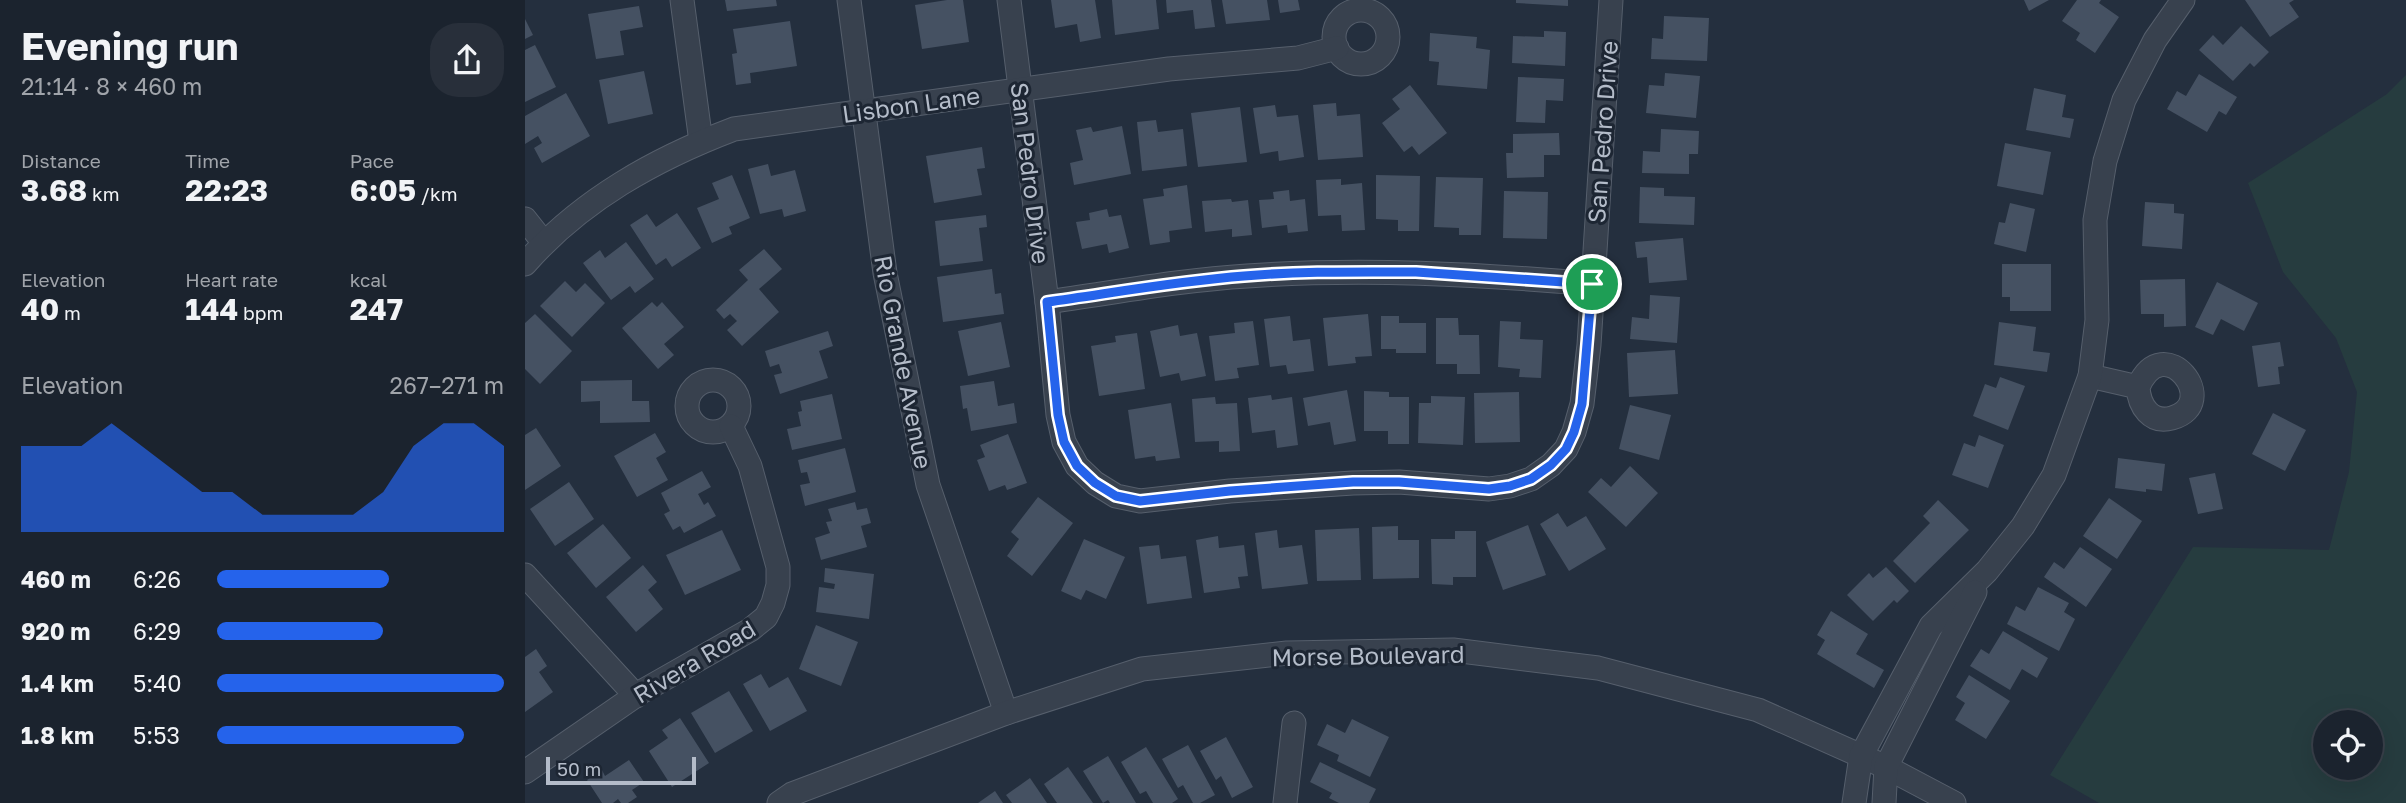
<!DOCTYPE html>
<meta charset="utf-8">
<style>
:root{--surface:#1b232e;--page:#282f3a;--text:#f1f3f6;--muted:#a0a4aa;--line:#39404a;--accent:#2563eb}
body{margin:0;font-family:"Golos Text",sans-serif;background:var(--page);color:var(--text);height:100vh;display:flex;flex-direction:column;font-size:26px;white-space:nowrap}
*{box-sizing:border-box;margin:0}
p{font-size:23px;color:var(--muted)}
.icon{flex:none;width:38px;height:38px;fill:none;stroke:currentColor;stroke-width:2;stroke-linecap:round;stroke-linejoin:round}
.map{position:relative;flex:1;overflow:hidden}
.panel{display:flex;flex-direction:column;background:var(--surface);width:525px}
.panel>*{flex:none}
.fabs{position:absolute;left:1788px;top:710px;display:grid;gap:14px}
.fabs a{display:grid;place-items:center;width:70px;height:70px;border-radius:50%;background:var(--surface);box-shadow:0 7px 28px #0002,0 0 0 2px var(--line);font-size:35px}
.scale{position:absolute;left:21px;bottom:18px;width:150px;box-sizing:border-box;padding-left:7px;border:4px solid #b4bcc9;border-top:0;font-size:19px;line-height:24px;white-space:nowrap;color:#b4bcc9;-webkit-text-stroke:5px #1d2633;paint-order:stroke}
.pin{position:absolute;display:grid;place-items:center;width:60px;height:60px;color:#fff;margin:-30px;border:4px solid #fff;border-radius:50%;box-shadow:0 2px 7px #0007}
.round{display:grid;place-items:center;flex:none;width:74px;height:74px;border-radius:28px;background:var(--page)}
.head{display:flex;align-items:center;justify-content:space-between;height:119px;padding:0 21px}
h1{font-size:38px;font-weight:700;line-height:52px}
.figures{display:grid;grid-template-columns:repeat(3,1fr);gap:10px;height:119px;padding:7px 21px}
.figures div{display:grid;align-content:center}
.figures b{font-size:30px;font-weight:700}
.figures small{font-size:19px;font-weight:400}
.figures p{font-size:19px}
.chart{height:196px;padding:14px 21px}
.chart p{display:flex;justify-content:space-between}
.chart svg{width:100%;height:126px;margin-top:7px;fill:var(--accent);opacity:.7}
ul{padding:0 21px;list-style:none;font-size:23px}
li{display:grid;grid-template-columns:112px 84px 1fr;align-items:center;height:52px}
li i{height:18px;border-radius:9px;background:var(--accent)}
main{display:flex;flex:1;min-height:0}
.map>svg:first-child{display:block}
.green{fill:#263c3f;fill-rule:evenodd}
.building{fill:#455162}
.lines{fill:none;stroke-linecap:round;stroke-linejoin:round}
.minor-casing{stroke:#565f6c;stroke-width:25}
.minor{stroke:#38414e;stroke-width:23}
.route-casing{stroke:#fff;stroke-width:14}
.route{stroke:#2563eb;stroke-width:9}
.labels{text-anchor:middle;dominant-baseline:central;stroke-width:6;stroke-linejoin:round;paint-order:stroke}
.street-label{font-size:24px;fill:#b4bcc9;stroke:#1d2633}
</style>
<main>
<section class="panel">
<div class="head"><div><h1>Evening run</h1><p>21:14 · 8 × 460 m</p></div><a class="round"><svg class="icon" aria-label="share" viewBox="0 0 24 24"><path d="M12 15V3M7 8l5-5 5 5M5 13v7h14v-7"/></svg></a></div>
<div class="figures">
<div><p>Distance</p><b>3.68<small> km</small></b></div>
<div><p>Time</p><b>22:23</b></div>
<div><p>Pace</p><b>6:05<small> /km</small></b></div>
</div>
<div class="figures">
<div><p>Elevation</p><b>40<small> m</small></b></div>
<div><p>Heart rate</p><b>144<small> bpm</small></b></div>
<div><p>kcal</p><b>247</b></div>
</div>
<div class="chart"><p><span>Elevation</span>267–271 m</p>
<svg viewBox="0 0 160 44" preserveAspectRatio="none"><path d="M0 44V14L10 14L20 14L30 6L40 14L50 22L60 30L70 30L80 38L90 38L100 38L110 38L120 30L130 14L140 6L150 6L160 14V44z"/></svg>
</div>
<ul>
<li><b>460 m</b>6:26<i style="width:60%"></i></li>
<li><b>920 m</b>6:29<i style="width:58%"></i></li>
<li><b>1.4 km</b>5:40<i style="width:100%"></i></li>
<li><b>1.8 km</b>5:53<i style="width:86%"></i></li>
</ul>
</section>
<div class="map">
<svg width="1881" height="803" viewBox="0 0 1881 803">
<rect width="100%" height="100%" fill="#242f3e"/>
<!-- green -->
<path class="green" d="M1881,75V803H1574L1525,775L1668,547L1804,550L1824,472L1832,392L1811,338L1758,272L1723,183L1862,94ZM1801,723H1846V768H1801Z"/>
<!-- building -->
<g class="building">
<path d="M200,0H251L252,6L202,11Z"/>
<path d="M422,0H438L444,42L397,49L390,5Z"/>
<path d="M526,0H570L576,38L555,42L552,24L530,28Z"/>
<path d="M587,0H631L634,29L590,35Z"/>
<path d="M641,0H686L690,27L670,29L668,10L642,13Z"/>
<path d="M697,0H742L745,20L701,24Z"/>
<path d="M753,0H773L775,10L755,13Z"/>
<path d="M991,0H1043V6L991,3Z"/>
<path d="M1499,0H1524L1504,11Z"/>
<path d="M1552,0H1576L1574,3L1594,17L1570,53L1551,40L1555,33L1537,21Z"/>
<path d="M1720,0H1769L1764,3L1774,17L1745,37Z"/>
<path d="M114,6L118,27L95,31L99,55L71,59L63,14Z"/>
<path d="M1139,16L1184,18L1182,61L1126,59L1127,38L1138,39Z"/>
<path d="M0,19L8,35L0,39Z"/>
<path d="M265,21L272,66L225,73L226,83L211,85L207,54L212,53L208,29Z"/>
<path d="M1716,26L1744,52L1729,67L1725,63L1708,81L1674,50L1688,35L1698,45Z"/>
<path d="M1019,31L1041,32L1040,66L987,63L988,36L1019,37Z"/>
<path d="M905,33L952,37L951,48L965,50L962,89L912,85L914,62L904,61Z"/>
<path d="M10,45L31,87L0,102V50Z"/>
<path d="M119,71L128,114L83,124L74,80Z"/>
<path d="M1140,73L1175,76L1171,118L1121,113L1124,85L1139,86Z"/>
<path d="M1674,74L1712,97L1701,115L1694,111L1682,132L1642,109L1652,91L1661,96Z"/>
<path d="M993,77L1039,79L1038,101L1021,100L1020,123L991,122Z"/>
<path d="M885,85L922,133L894,155L887,146L879,152L857,123L875,109L867,99Z"/>
<path d="M1509,88L1541,95L1537,117L1549,119L1545,138L1501,130Z"/>
<path d="M41,93L65,136L17,163L9,148L17,143L13,136L0,144V116Z"/>
<path d="M811,103L812,116L835,114L838,157L793,160L788,105Z"/>
<path d="M750,105L752,117L773,115L779,157L754,161L753,151L735,154L728,108Z"/>
<path d="M715,107L722,162L673,167L666,113Z"/>
<path d="M631,120L633,132L658,129L662,166L617,171L612,122Z"/>
<path d="M597,126L606,174L549,185L545,163L558,160L551,130L566,127L568,132Z"/>
<path d="M1136,129L1174,131L1173,154H1164V174L1117,173L1118,151L1135,152Z"/>
<path d="M1034,133L1035,155H1019V177L982,178L981,153H988V134Z"/>
<path d="M1480,143L1526,152L1518,195L1472,186Z"/>
<path d="M457,147L460,168L452,169L457,195L409,203L401,156Z"/>
<path d="M243,164L246,176L270,170L281,211L259,217L257,209L235,214L223,169Z"/>
<path d="M207,175L225,218L204,227L207,234L187,243L172,208L194,199L187,183Z"/>
<path d="M851,175L895,176L894,231H873V220L851,219Z"/>
<path d="M911,177L958,178L956,235H934V228L909,227Z"/>
<path d="M816,179V185L837,183L840,230L817,231L816,215L793,216L791,180Z"/>
<path d="M662,185L667,228L644,231L645,242L625,245L618,199L639,196L638,189Z"/>
<path d="M1115,187L1139,188V196L1170,197L1169,225L1114,223Z"/>
<path d="M764,190L765,201L780,199L783,231L763,233L762,225L737,228L734,200L749,199L748,192Z"/>
<path d="M979,191L1023,192L1022,239L978,238Z"/>
<path d="M706,199L707,202L723,200L727,235L707,237V229L680,232L677,201Z"/>
<path d="M1620,202L1649,204V213L1659,214L1657,249L1617,246Z"/>
<path d="M1485,203L1510,209L1501,252L1469,244L1474,222L1480,223Z"/>
<path d="M582,209L584,217L596,215L604,248L584,253L582,244L557,249L551,222L565,220L564,213Z"/>
<path d="M152,213L176,248L147,267L141,258L131,265L105,225L122,214L131,227Z"/>
<path d="M461,215L462,227L454,228L458,261L415,266L410,221Z"/>
<path d="M1158,238L1162,280L1124,283L1122,257L1112,258L1110,242Z"/>
<path d="M101,242L129,279L110,293L105,286L86,300L58,263L75,250L80,258Z"/>
<path d="M239,249L257,269L234,289L254,312L217,346L202,330L212,321L205,314L199,319L191,310L223,280L214,270Z"/>
<path d="M1477,264H1526V311H1485V297H1477Z"/>
<path d="M467,269L470,294L476,293L479,314L418,322L412,277Z"/>
<path d="M1660,279L1661,326L1639,327V314H1616L1615,280Z"/>
<path d="M40,281L51,292L60,283L80,303L47,337L15,306Z"/>
<path d="M1692,282L1733,303L1719,331L1696,319L1688,335L1670,327Z"/>
<path d="M1125,295L1155,297L1152,343L1105,339L1107,317L1124,319Z"/>
<path d="M127,302L132,307L137,302L159,327L139,344L149,355L133,369L97,328Z"/>
<path d="M10,314L47,351L15,384L0,369V323Z"/>
<path d="M843,314L847,356L830,357L831,363L803,366L798,318Z"/>
<path d="M765,316L768,341L785,339L789,371L763,374L761,365L745,367L739,319Z"/>
<path d="M856,316H874V323H901V353H871V349H856Z"/>
<path d="M911,318H933L934,335H954L955,374H932V364H911Z"/>
<path d="M728,321L734,365L712,368L714,378L690,381L684,336L710,333L709,323Z"/>
<path d="M975,321L996,322L995,339L1018,340L1016,378L994,377L995,369L973,367Z"/>
<path d="M476,322L485,367L443,376L433,331Z"/>
<path d="M1474,322L1511,327L1508,351L1525,353L1522,372L1469,365Z"/>
<path d="M653,325L655,336L672,333L681,376L656,381L654,373L635,377L625,331Z"/>
<path d="M303,331L308,346L294,351L303,378L255,394L249,375L257,373L254,364L245,367L240,351Z"/>
<path d="M612,333L620,389L574,396L566,346L591,342L590,336Z"/>
<path d="M1755,342L1759,366L1753,367L1755,384L1733,387L1727,346Z"/>
<path d="M1150,350L1153,394L1104,397L1102,353Z"/>
<path d="M1475,377L1500,386L1483,430L1448,416L1460,384L1471,388Z"/>
<path d="M107,380V401H124L125,422L75,423V401L56,402V381Z"/>
<path d="M469,381L473,406L489,403L492,423L446,431L442,408L438,409L435,386Z"/>
<path d="M822,390L831,441L809,445L805,422L783,426L778,398Z"/>
<path d="M839,391L864,392V397H884V444H863V431H839Z"/>
<path d="M994,392L995,442L950,443L949,393Z"/>
<path d="M307,394L317,439L267,450L262,429L276,426L273,412L277,411L275,401Z"/>
<path d="M746,395L747,400L767,397L773,445L752,448L750,430L727,433L723,398Z"/>
<path d="M906,396L940,397L938,445L893,443L894,403H906Z"/>
<path d="M690,397L691,404L712,403L715,451L694,452V441L670,442L667,399Z"/>
<path d="M646,403L655,458L631,461L630,456L610,459L603,410Z"/>
<path d="M1105,405L1146,415L1134,460L1094,449Z"/>
<path d="M1748,413L1781,430L1760,471L1727,454Z"/>
<path d="M11,428L36,466L0,490V435Z"/>
<path d="M130,433L141,452L131,458L143,480L112,497L89,456Z"/>
<path d="M483,434L502,483L482,490L480,485L464,491L452,460L460,457L455,445Z"/>
<path d="M1454,435L1479,445L1463,488L1427,475L1439,443L1450,447Z"/>
<path d="M320,448L331,492L280,506L275,485L285,483L282,472L276,473L273,460Z"/>
<path d="M1593,458L1640,464L1637,491L1621,489V492L1590,488Z"/>
<path d="M1105,466L1133,493L1101,527L1063,492L1076,478L1086,487Z"/>
<path d="M177,471L186,487L173,494L179,505L183,502L191,516L159,533L155,526L148,530L139,514L145,511L136,493Z"/>
<path d="M1690,473L1698,509L1673,514L1664,478Z"/>
<path d="M44,482L69,519L30,546L5,509Z"/>
<path d="M513,497L548,523L507,576L482,556L494,539L486,532Z"/>
<path d="M1584,498L1617,521L1592,559L1558,536Z"/>
<path d="M1413,500L1444,530L1390,583L1368,561L1405,523L1398,516Z"/>
<path d="M330,502L332,510L342,508L346,523L336,526L342,547L296,560L290,538L305,533L301,522L307,521L303,509Z"/>
<path d="M1033,513L1042,527L1061,516L1081,549L1044,571L1015,524Z"/>
<path d="M78,524L106,558L71,588L42,553Z"/>
<path d="M1003,525L1021,575L978,590L961,542Z"/>
<path d="M873,526V540H894V578L848,579L847,527Z"/>
<path d="M834,528L836,580L792,581L790,530Z"/>
<path d="M197,530L216,570L160,595L141,555Z"/>
<path d="M752,530L754,548L777,545L783,584L737,589L730,533Z"/>
<path d="M930,531H951V577H928V585L907,584L906,539H930Z"/>
<path d="M693,536L694,548L719,545L723,576L713,577L715,588L679,593L671,540Z"/>
<path d="M559,539L600,557L581,599L561,590L556,600L536,591Z"/>
<path d="M634,545L636,559L661,556L667,598L622,604L614,547Z"/>
<path d="M1555,547L1587,569L1561,607L1519,577L1529,562L1539,569Z"/>
<path d="M118,565L132,582L123,590L138,609L111,632L81,597Z"/>
<path d="M1361,567L1384,591L1372,603L1369,600L1348,621L1322,595L1344,573L1348,578Z"/>
<path d="M300,568L349,574L344,619L291,612L294,587L309,589L310,584L299,582Z"/>
<path d="M1513,587L1544,603L1539,612L1550,619L1534,651L1482,624L1491,606L1500,611Z"/>
<path d="M1306,611L1343,634L1331,654L1359,670L1349,688L1292,654L1300,640L1292,635Z"/>
<path d="M291,625L333,642L316,686L274,669Z"/>
<path d="M1478,631L1523,658L1512,678L1497,669L1485,690L1445,666L1456,649L1464,654Z"/>
<path d="M11,649L22,666L14,672L28,692L0,712V657Z"/>
<path d="M236,674L244,688L263,677L282,711L245,731L218,684Z"/>
<path d="M1444,675L1485,701L1461,739L1430,720L1440,703L1431,697Z"/>
<path d="M204,691L228,731L190,753L166,713Z"/>
<path d="M155,718L184,763L147,787L124,751L143,738L137,730Z"/>
<path d="M827,719L864,737L845,777L812,761L814,755L792,745L802,724L820,733Z"/>
<path d="M701,737L728,787L707,798L696,776L691,780L675,751Z"/>
<path d="M663,745L690,795L675,803H668L658,785L653,788L637,759Z"/>
<path d="M621,747L653,799L647,803H628L621,791L615,794L596,762Z"/>
<path d="M583,756L611,803H585L583,800L578,803L558,771Z"/>
<path d="M104,760L119,782L107,790L112,797L103,803H96L93,799L88,803H77L62,780L77,770L80,776Z"/>
<path d="M795,762L851,789L844,803H814L804,798L807,793L785,782Z"/>
<path d="M543,767L568,803H532L519,784Z"/>
<path d="M505,778L522,803H487L481,795Z"/>
<path d="M470,791L478,803H453Z"/>
</g>
<g class="lines">
<!-- minor casing -->
<g class="minor-casing">
<g id="minor">
<path d="M157,0L176,142"/>
<path d="M324,0L360,273L403,485L481,713"/>
<path d="M484,0L522,302L533,415L539,442L552,466L570,483L591,496L615,501L705,491L828,483L874,482L964,489L985,486L1006,479L1026,465L1041,449L1049,432L1057,404L1064,345L1086,0"/>
<circle cx="836" cy="37" r="27"/>
<path d="M0,219L19,243"/>
<path d="M0,264C56,200 130,159 209,129L644,69L773,58L812,48"/>
<path d="M522,302C588,293 655,280 722,276C837,268 952,274 1067,284"/>
<path d="M1565,376L1613,387C1639,327 1698,404 1647,418C1626,424 1614,406 1613,387"/>
<circle cx="188" cy="406" r="26"/>
<path d="M0,575L111,696"/>
<path d="M0,772L116,692L225,630L241,617L248,603L253,585V567L225,466L206,426"/>
<path d="M254,803L267,794L481,713L617,669L762,653L928,650L1073,668L1233,710L1361,767L1429,803"/>
<path d="M760,803L769,723"/>
<path d="M1329,803L1336,756L1406,626L1462,571L1498,526L1529,475L1565,376L1572,320L1570,220L1580,161L1599,100L1630,40L1658,0"/>
<path d="M1359,803L1361,767L1450,592"/>
</g>
</g>
<!-- minor -->
<use href="#minor" class="minor"/>
</g>
<g class="lines">
<!-- route casing -->
<g class="route-casing">
<path id="route" d="M891,272L1067,284L1057,404L1049,432L1041,449L1026,465L1006,479L985,486L964,489L874,482H828L705,491L615,501L591,496L570,483L552,466L539,442L533,415L522,302C587,293 653,281 719,276C776,271 833,272 891,272Z"/>
</g>
<!-- route -->
<use href="#route" class="route"/>
</g>
<g class="labels">
<!-- street labels -->
<g class="street-label">
<text transform="translate(386 104) rotate(-8)">Lisbon Lane</text>
<text transform="translate(1077 132) rotate(-86)">San Pedro Drive</text>
<text transform="translate(506 173) rotate(83)">San Pedro Drive</text>
<text transform="translate(379 362) rotate(79)">Rio Grande Avenue</text>
<text transform="translate(843 655) rotate(-1)">Morse Boulevard</text>
<text transform="translate(169 661) rotate(-31)">Rivera Road</text>
</g>
</g>
</svg>
<div class="fabs">
<a><svg class="icon" aria-label="locate" viewBox="0 0 24 24"><circle cx="12" cy="12" r="6"/><path d="M12 2v4M12 18v4M2 12h4M18 12h4"/></svg></a>
</div>
<div class="scale">50 m</div>
<div class="pin" style="left:1067px;top:284px;background:#1e9e55"><svg class="icon" aria-label="arrive" viewBox="0 0 24 24"><path d="M6 21V4h12l-3 4 3 4H6"/></svg></div>
</div>
</main>
